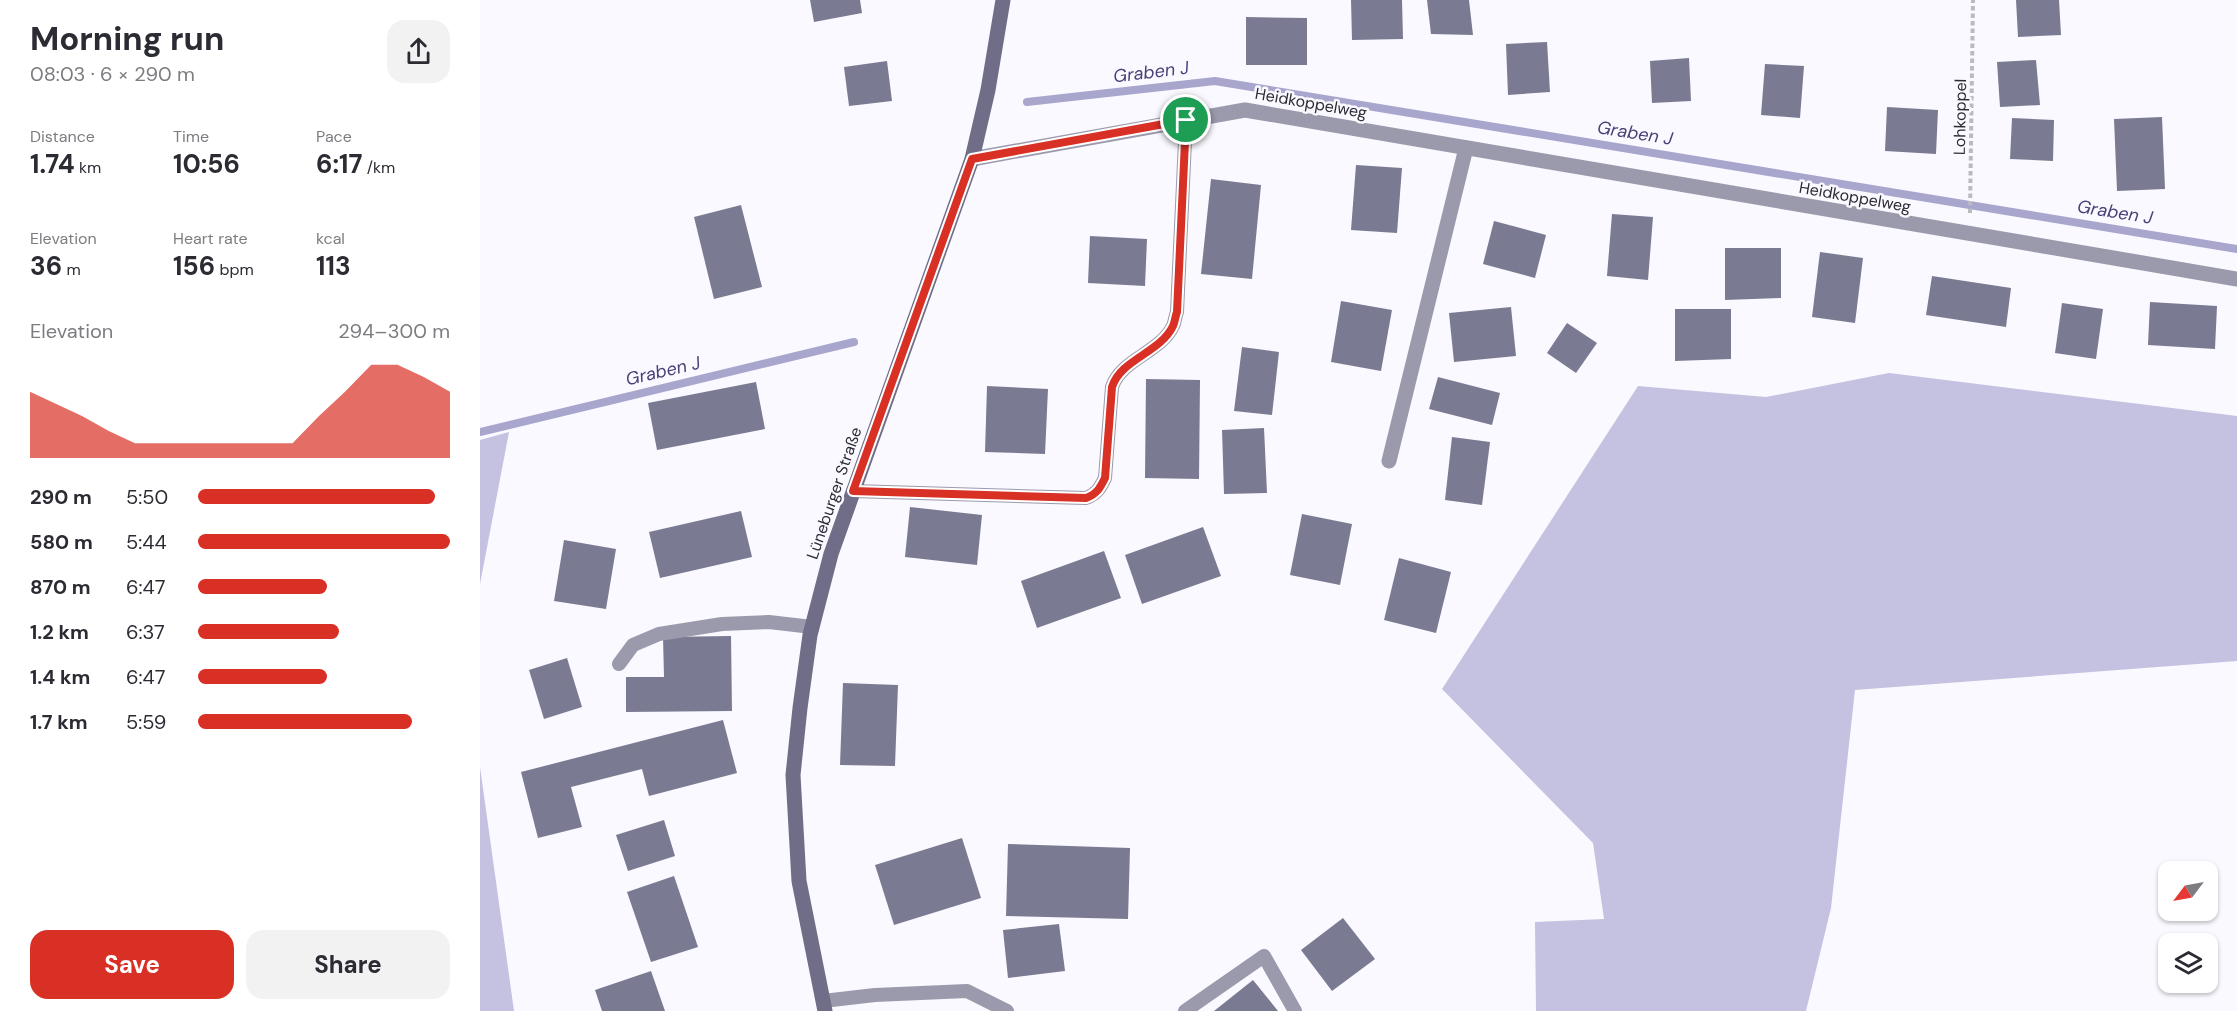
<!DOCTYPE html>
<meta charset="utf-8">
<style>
:root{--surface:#fff;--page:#f2f2f3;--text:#2b2b33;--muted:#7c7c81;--accent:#d93025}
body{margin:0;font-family:"DM Sans",sans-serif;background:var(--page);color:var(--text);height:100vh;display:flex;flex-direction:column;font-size:22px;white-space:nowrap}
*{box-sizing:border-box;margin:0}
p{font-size:20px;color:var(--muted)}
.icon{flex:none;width:33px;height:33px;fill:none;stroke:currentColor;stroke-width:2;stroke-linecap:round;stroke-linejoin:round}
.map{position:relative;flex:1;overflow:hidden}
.sheet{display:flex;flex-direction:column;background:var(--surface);width:480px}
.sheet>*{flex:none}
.needle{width:39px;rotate:238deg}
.buttons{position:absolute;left:1678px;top:861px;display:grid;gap:12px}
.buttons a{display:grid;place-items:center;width:60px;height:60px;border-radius:12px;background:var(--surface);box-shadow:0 2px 4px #0004;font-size:30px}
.pin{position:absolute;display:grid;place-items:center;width:51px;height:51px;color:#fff;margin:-26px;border:3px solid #fff;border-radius:50%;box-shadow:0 2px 6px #0007}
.round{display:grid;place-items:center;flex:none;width:63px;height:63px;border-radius:18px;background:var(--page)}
.overview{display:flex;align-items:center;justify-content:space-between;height:102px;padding:0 30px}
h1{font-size:33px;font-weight:700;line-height:45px}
.figures{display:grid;grid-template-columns:repeat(3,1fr);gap:9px;height:102px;padding:6px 30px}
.figures div{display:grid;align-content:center}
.figures b{font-size:26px;font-weight:700}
.figures small{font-size:16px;font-weight:400}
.figures p{font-size:16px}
.chart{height:168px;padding:12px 30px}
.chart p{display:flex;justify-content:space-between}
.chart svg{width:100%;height:108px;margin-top:6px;fill:var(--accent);opacity:.7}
.button{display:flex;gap:12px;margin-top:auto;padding:12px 30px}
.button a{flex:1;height:69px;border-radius:18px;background:var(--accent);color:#fff;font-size:24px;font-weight:700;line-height:69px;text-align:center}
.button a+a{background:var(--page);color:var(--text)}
ul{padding:0 30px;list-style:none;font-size:20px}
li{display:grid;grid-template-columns:96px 72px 1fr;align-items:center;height:45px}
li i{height:15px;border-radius:8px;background:var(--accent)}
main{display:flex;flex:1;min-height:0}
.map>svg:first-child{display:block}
.green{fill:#c4c2e0}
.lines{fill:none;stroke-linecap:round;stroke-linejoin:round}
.stream{stroke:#a9a6ce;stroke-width:8}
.building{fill:#7b7a93}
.path{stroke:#babac1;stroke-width:4;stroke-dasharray:4.5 3;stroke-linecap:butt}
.service{stroke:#9b9aac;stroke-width:14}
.minor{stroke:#9b9aac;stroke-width:15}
.secondary{stroke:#6f6d87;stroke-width:15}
.route-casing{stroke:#fff;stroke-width:12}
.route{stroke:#d93025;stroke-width:8}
.labels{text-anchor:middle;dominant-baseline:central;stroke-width:5;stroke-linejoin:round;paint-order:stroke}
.street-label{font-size:16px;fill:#2c2b36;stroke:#f9f9ff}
.water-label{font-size:18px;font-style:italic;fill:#494177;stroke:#f9f9ff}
</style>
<main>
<section class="sheet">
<div class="overview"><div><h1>Morning run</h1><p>08:03 · 6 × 290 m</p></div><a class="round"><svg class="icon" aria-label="share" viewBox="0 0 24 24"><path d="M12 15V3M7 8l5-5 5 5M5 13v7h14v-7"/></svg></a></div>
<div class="figures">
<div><p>Distance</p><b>1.74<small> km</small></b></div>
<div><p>Time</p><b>10:56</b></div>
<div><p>Pace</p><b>6:17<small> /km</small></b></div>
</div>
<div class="figures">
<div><p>Elevation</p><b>36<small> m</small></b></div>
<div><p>Heart rate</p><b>156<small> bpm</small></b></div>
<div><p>kcal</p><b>113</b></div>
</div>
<div class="chart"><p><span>Elevation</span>294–300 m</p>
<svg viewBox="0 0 160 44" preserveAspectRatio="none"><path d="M0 44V17L10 22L20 27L30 33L40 38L50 38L60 38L70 38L80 38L90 38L100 38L110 27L120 17L130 6L140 6L150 11L160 17V44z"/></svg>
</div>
<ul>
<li><b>290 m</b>5:50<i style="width:94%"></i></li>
<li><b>580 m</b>5:44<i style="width:100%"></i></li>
<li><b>870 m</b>6:47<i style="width:51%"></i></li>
<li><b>1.2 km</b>6:37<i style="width:56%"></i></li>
<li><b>1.4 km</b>6:47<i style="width:51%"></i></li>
<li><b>1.7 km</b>5:59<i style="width:85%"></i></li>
</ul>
<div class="button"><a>Save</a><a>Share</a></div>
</section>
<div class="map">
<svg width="1757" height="1011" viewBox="0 0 1757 1011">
<rect width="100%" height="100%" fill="#f9f9ff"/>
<!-- green -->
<g class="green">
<path d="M1409,373L1757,416V661L1375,690L1351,908L1326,1011H1056L1055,922L1124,919L1113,843L962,689L1158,386L1286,397Z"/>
<path d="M29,432L0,584V440Z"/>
<path d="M0,767L34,1011H0Z"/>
</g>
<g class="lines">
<!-- stream -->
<g class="stream">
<path d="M547,102L735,81L1757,249"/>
<path d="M0,432L374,342"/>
</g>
</g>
<!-- building -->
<g class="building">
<path d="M330,0H380L382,13L334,22Z"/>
<path d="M871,0H922L923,39L872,40Z"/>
<path d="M947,0H989L993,35L951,34Z"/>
<path d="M1536,0H1579L1581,35L1538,37Z"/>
<path d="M766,17L827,18V65H766Z"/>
<path d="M1067,42L1070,92L1028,95L1026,44Z"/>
<path d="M1209,58L1211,101L1172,103L1170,61Z"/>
<path d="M1556,60L1560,105L1520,107L1517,62Z"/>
<path d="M407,61L412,101L369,106L364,67Z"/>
<path d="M1285,64L1324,66L1320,118L1281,115Z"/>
<path d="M1407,107L1458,110L1456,154L1405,151Z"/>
<path d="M1682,117L1685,189L1637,191L1634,119Z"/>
<path d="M1532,118L1574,120L1573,161L1530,159Z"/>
<path d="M876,165L922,168L917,233L871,230Z"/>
<path d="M731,179L781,185L772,279L721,274Z"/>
<path d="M261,205L282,287L234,299L214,217Z"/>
<path d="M1132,214L1173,217L1168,280L1127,276Z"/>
<path d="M1014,221L1066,235L1055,278L1003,264Z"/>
<path d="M610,236L667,239L665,286L608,283Z"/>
<path d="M1245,248H1301V298L1245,300Z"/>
<path d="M1340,252L1383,258L1375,323L1332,317Z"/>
<path d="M1452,276L1531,288L1526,327L1446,315Z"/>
<path d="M861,301L912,310L901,371L851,362Z"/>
<path d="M1670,302L1737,306L1735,349L1668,345Z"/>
<path d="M1582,303L1623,309L1616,359L1575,353Z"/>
<path d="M1031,307L1036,356L974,362L969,313Z"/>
<path d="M1195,309H1251V359L1195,361Z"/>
<path d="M1087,323L1117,343L1096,373L1067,353Z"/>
<path d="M762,347L799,352L792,415L754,411Z"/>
<path d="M958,377L1020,393L1012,425L949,409Z"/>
<path d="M666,379L720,380L719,479L665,478Z"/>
<path d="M276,382L285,429L177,450L168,403Z"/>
<path d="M507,386L568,389L565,454L505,452Z"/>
<path d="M784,428L787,493L744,494L742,430Z"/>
<path d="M972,437L1010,442L1002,505L965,500Z"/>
<path d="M430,507L502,515L497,565L425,557Z"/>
<path d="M261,511L272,557L180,578L169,532Z"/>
<path d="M822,514L872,524L860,585L810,575Z"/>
<path d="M723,527L741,576L662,604L645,555Z"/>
<path d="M84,540L136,549L126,609L74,601Z"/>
<path d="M624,551L641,598L557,628L541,581Z"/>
<path d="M919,558L971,572L956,633L904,620Z"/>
<path d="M251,636L252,711L146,712V677H184L183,637Z"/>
<path d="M87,658L102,707L64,719L49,670Z"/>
<path d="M363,683L418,685L415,766L360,765Z"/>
<path d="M243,720L257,773L169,796L162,769L91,787L102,827L58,838L41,772Z"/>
<path d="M184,820L195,856L148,871L136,835Z"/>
<path d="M482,838L501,898L414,925L395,865Z"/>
<path d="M528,844L650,848L648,919L526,916Z"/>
<path d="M194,876L218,947L171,962L147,892Z"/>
<path d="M863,918L895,959L852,991L821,950Z"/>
<path d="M579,924L585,971L528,978L523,930Z"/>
<path d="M171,971L185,1011H122L115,990Z"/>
<path d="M773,980L798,1011H734Z"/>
</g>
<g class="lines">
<!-- path -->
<path class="path" d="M1490,213L1493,0"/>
<!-- service -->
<g class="service">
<path d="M373,491L606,498C617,494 620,488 625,478L632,387C641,359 680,353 693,326C695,322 695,317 697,312L706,120"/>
<path d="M139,664L153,645L179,634L242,624L289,622L332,627"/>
<path d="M343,1001L395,995L487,991L527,1011"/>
<path d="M705,1011L784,956L815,1011"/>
</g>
<!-- minor -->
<g class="minor">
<path d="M492,159L765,110L1757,279"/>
<path d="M909,461L986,148"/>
</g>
<!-- secondary -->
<path class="secondary" d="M345,1011L319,881L313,775L320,708L330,635L351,554L492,159L508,90L523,0"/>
</g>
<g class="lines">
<!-- route casing -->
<g class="route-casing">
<path id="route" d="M706,120L697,312C695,317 695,322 693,326C680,353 641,359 632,387L625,478C620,488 617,494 606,498L373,491L492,159Z"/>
</g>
<!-- route -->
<use href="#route" class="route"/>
</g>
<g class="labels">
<!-- street labels -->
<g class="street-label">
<text transform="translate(831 103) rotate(10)">Heidkoppelweg</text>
<text transform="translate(1480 117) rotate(-89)">Lohkoppel</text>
<text transform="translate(1375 197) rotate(10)">Heidkoppelweg</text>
<text transform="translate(354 493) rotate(-71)">Lüneburger Straße</text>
</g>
<!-- water labels -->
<g class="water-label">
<text transform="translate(671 72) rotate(-7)">Graben J</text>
<text transform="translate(1155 133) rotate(9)">Graben J</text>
<text transform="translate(1635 212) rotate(9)">Graben J</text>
<text transform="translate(183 371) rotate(-13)">Graben J</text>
</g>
</g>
</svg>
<div class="buttons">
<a><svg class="needle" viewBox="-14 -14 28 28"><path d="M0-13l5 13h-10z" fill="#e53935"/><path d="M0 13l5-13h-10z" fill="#7c7c81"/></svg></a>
<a><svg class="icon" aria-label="layers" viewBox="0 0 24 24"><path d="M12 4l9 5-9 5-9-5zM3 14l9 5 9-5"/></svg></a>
</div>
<div class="pin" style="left:706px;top:120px;background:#1e9e55"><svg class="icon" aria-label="arrive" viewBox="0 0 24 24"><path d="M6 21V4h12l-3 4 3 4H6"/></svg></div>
</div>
</main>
